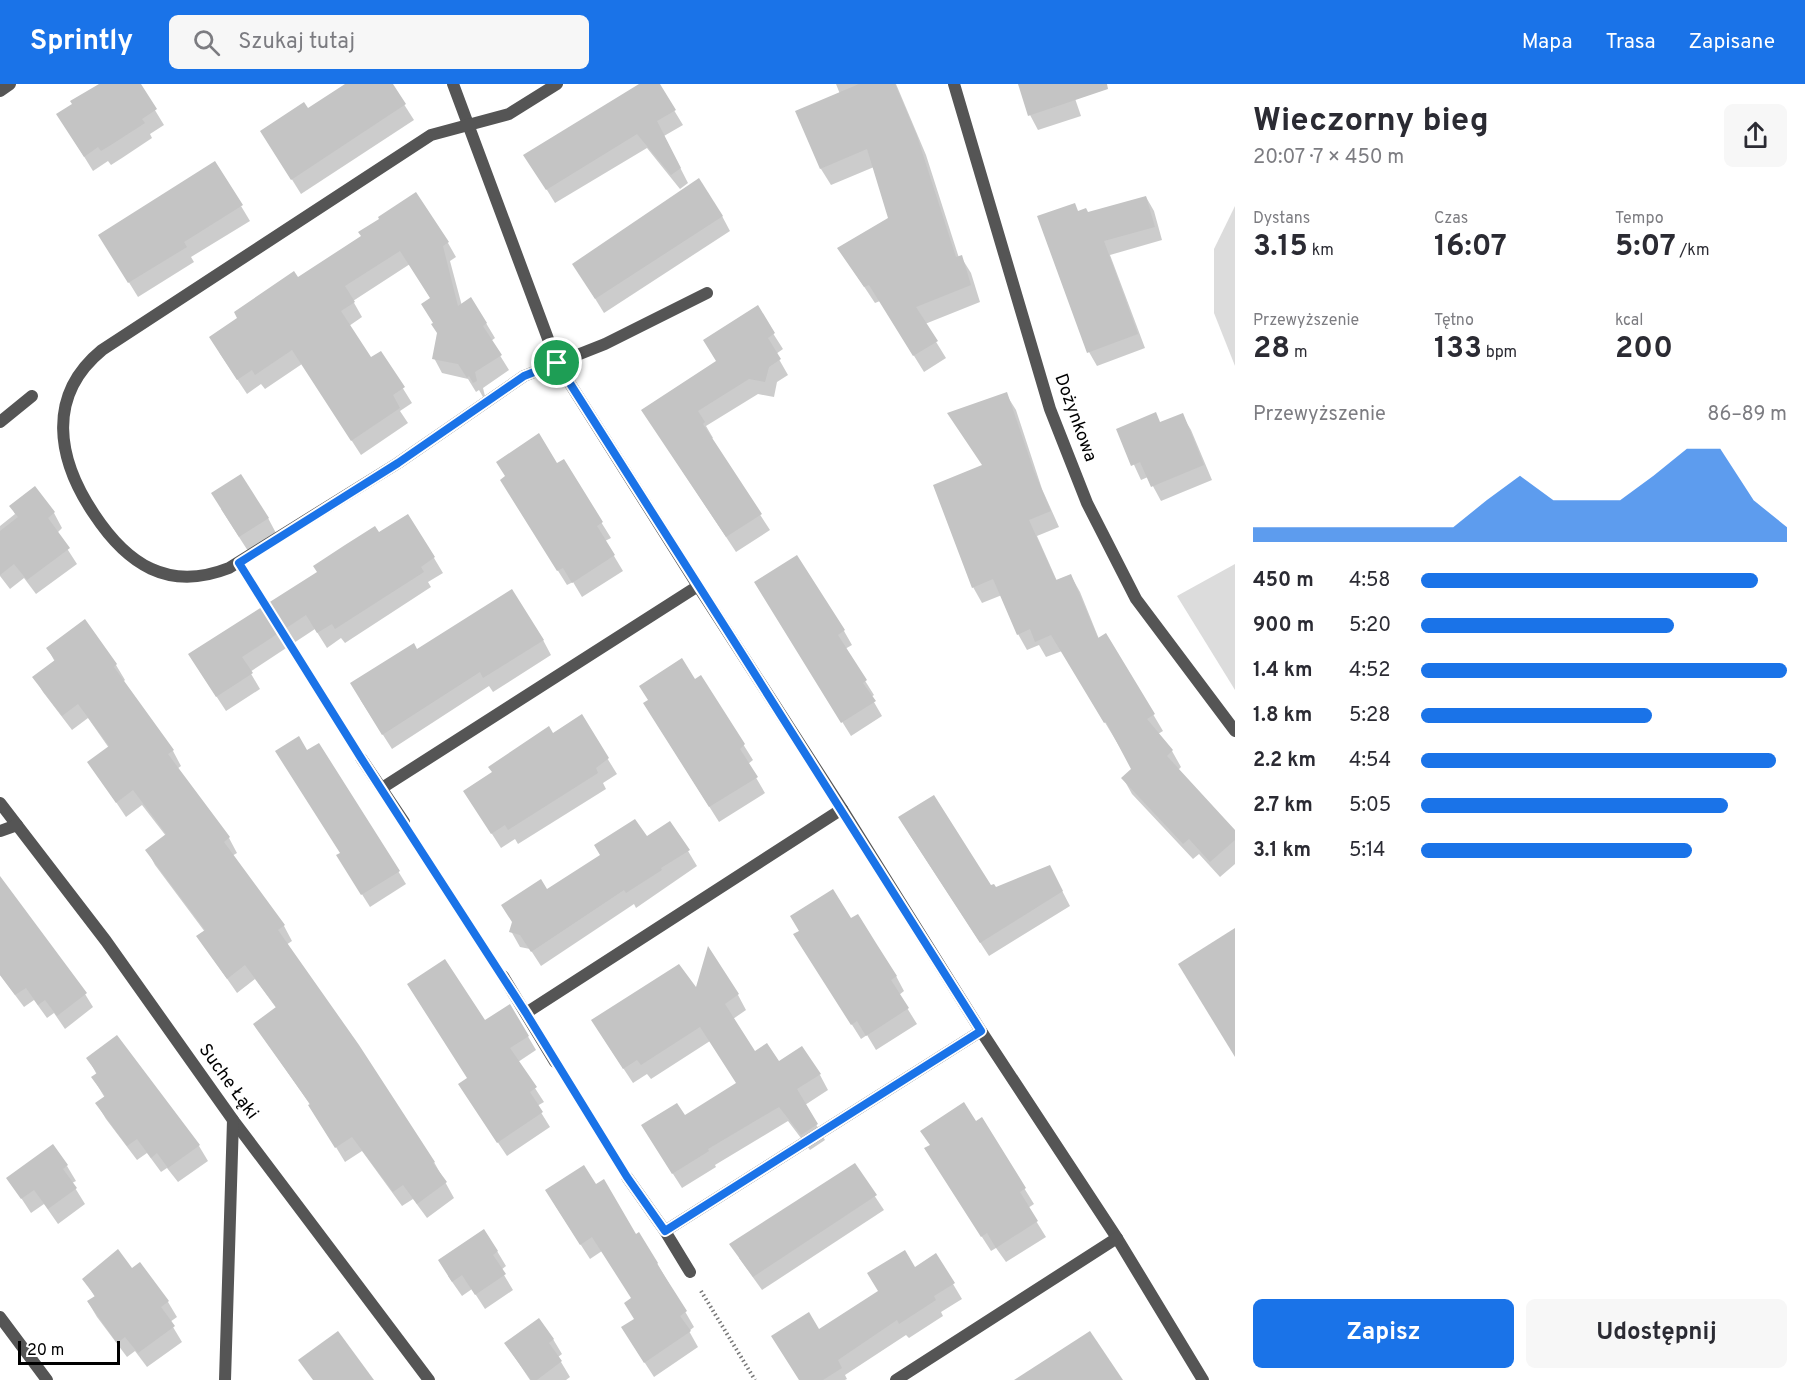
<!DOCTYPE html>
<html lang="pl">
<meta charset="utf-8">
<style>
:root{--surface:#fff;--page:#f7f7f7;--text:#2b2b33;--muted:#7c7c81;--accent:#1a73e8}
body{margin:0;font-family:Overpass,sans-serif;background:var(--page);color:var(--text);height:100vh;display:flex;flex-direction:column;font-size:22px;white-space:nowrap}
*{box-sizing:border-box;margin:0}
p{font-size:20px;color:var(--muted)}
.icon{flex:none;width:33px;height:33px;fill:none;stroke:currentColor;stroke-width:2;stroke-linecap:round;stroke-linejoin:round}
.map{position:relative;flex:1;overflow:hidden}
.details{display:flex;flex-direction:column;background:var(--surface);width:570px}
.details>*{flex:none}
.scale{position:absolute;left:18px;bottom:15px;width:102px;box-sizing:border-box;padding-left:6px;border:3px solid #000;border-top:0;font-size:16px;line-height:21px;white-space:nowrap;color:#000;-webkit-text-stroke:4px #fff;paint-order:stroke}
.pin{position:absolute;display:grid;place-items:center;width:51px;height:51px;color:#fff;margin:-26px;border:3px solid #fff;border-radius:50%;box-shadow:0 2px 6px #0007}
.round{display:grid;place-items:center;flex:none;width:63px;height:63px;border-radius:9px;background:var(--page)}
.headline{display:flex;align-items:center;justify-content:space-between;height:102px;padding:0 18px}
h1{font-size:33px;font-weight:700;line-height:45px}
.metrics{display:grid;grid-template-columns:repeat(3,1fr);gap:9px;height:102px;padding:6px 18px}
.metrics div{display:grid;align-content:center}
.metrics b{font-size:30px;font-weight:700}
.metrics small{font-size:16px;font-weight:400}
.metrics p{font-size:16px}
.chart{height:168px;padding:12px 18px}
.chart p{display:flex;justify-content:space-between}
.chart svg{width:100%;height:108px;margin-top:6px;fill:var(--accent);opacity:.7}
.cta{display:flex;gap:12px;margin-top:auto;padding:12px 18px}
.cta a{flex:1;height:69px;border-radius:9px;background:var(--accent);color:#fff;font-size:24px;font-weight:700;line-height:69px;text-align:center}
.cta a+a{background:var(--page);color:var(--text)}
ul{padding:0 18px;list-style:none;font-size:20px}
li{display:grid;grid-template-columns:96px 72px 1fr;align-items:center;height:45px}
li i{height:15px;border-radius:8px;background:var(--accent)}
header{display:flex;align-items:center;gap:36px;box-sizing:border-box;height:84px;padding:0 30px;background:var(--accent);color:#fff}
header strong{font-size:28px}
nav{display:flex;gap:33px;margin-inline-start:auto;font-size:21px}
.search{width:420px;height:54px;background:var(--page);display:flex;align-items:center;gap:15px;box-sizing:border-box;padding:0 21px;border-radius:9px;color:var(--muted);font-size:22px}
main{display:flex;flex:1;min-height:0}
.map>svg:first-child{display:block}
.green{fill:#dcdcdc}
.shadow{fill:#0003}
.building{fill:#c4c4c4}
.lines{fill:none;stroke-linecap:round;stroke-linejoin:round}
.path{stroke:#777;stroke-width:4;stroke-dasharray:1.5 3;stroke-linecap:butt}
.minor{stroke:#555;stroke-width:12}
.tertiary{stroke:#555;stroke-width:12}
.route-casing{stroke:#fff;stroke-width:12}
.route{stroke:#1a73e8;stroke-width:8}
.labels{text-anchor:middle;dominant-baseline:central;stroke-width:4.5;stroke-linejoin:round;paint-order:stroke}
.street-label{font-size:18px;fill:#000;stroke:#fff}
</style>
<header>
<strong>Sprintly</strong>
<div class="search"><svg class="icon" aria-label="search" viewBox="0 0 24 24"><circle cx="10" cy="10" r="6"/><path d="M15 15l6 6"/></svg>Szukaj tutaj</div>
<nav><a>Mapa</a><a>Trasa</a><a>Zapisane</a></nav>
</header>
<main>
<div class="map">
<svg width="1235" height="1296" viewBox="0 0 1235 1296">
<rect width="100%" height="100%" fill="#fff"/>
<!-- green -->
<g class="green">
<path d="M1235,122V282L1214,229V165Z"/>
<path d="M1235,480V606L1177,512Z"/>
</g>
<!-- shadow -->
<g class="shadow">
<path d="M103,0H139L164,41L150,50L152,54L122,74L111,81L108,77L93,87L67,45Z"/>
<path d="M348,0H391L414,36L301,110L271,62L308,26Z"/>
<path d="M641,0H658L683,41L664,52L688,99L680,105L647,64L555,119L534,85Z"/>
<path d="M836,0H896L926,71L959,174L961,173L971,189L980,218L925,240L946,274L924,288L880,217L875,219L839,165L889,135L874,83L831,101L821,85L797,28L840,10Z"/>
<path d="M1019,0H1070L1081,32L1038,46L1030,31Z"/>
<path d="M1146,113L1154,127L1162,156L1110,171L1145,264L1097,282L1089,268L1078,128L1088,130Z"/>
<path d="M241,122L250,137L191,173L194,178L138,213L109,166Z"/>
<path d="M722,132L730,147L604,229L583,195Z"/>
<path d="M362,153L448,159L456,173L450,177L462,222L486,239L495,254L491,257L509,286L483,304L485,312L483,313L479,306L476,308L468,295L442,289L434,274L438,249L431,215L410,180L353,217L362,233L349,242L370,275L381,269L412,319L400,327L408,339L361,371L302,280L265,305L261,300L247,310L219,268L297,195Z"/>
<path d="M757,224L783,265L776,270L788,291L777,298L774,313L758,310L706,342L713,354L711,355L770,446L736,468L652,341L717,278Z"/>
<path d="M1006,310L1016,326L1042,405L1059,443L1037,452L1057,497L1071,492L1080,508L1099,555L1106,551L1163,647L1158,650L1172,667L1181,683L1178,686L1235,749V780L1220,793L1199,770L1193,775L1132,710L1123,694L1133,685L1062,567L1046,573L1039,561L1027,566L1018,550L1002,511L982,519L973,503L983,382Z"/>
<path d="M1182,331L1191,346L1212,396L1161,417L1148,393L1141,396L1118,346L1161,339Z"/>
<path d="M563,377L611,454L605,457L623,487L582,513L573,498L567,501L510,411Z"/>
<path d="M11,422L54,429L62,444L57,449L77,480L36,510L24,494L10,505L0,492V442L15,430Z"/>
<path d="M221,425L268,434L276,449L248,467Z"/>
<path d="M379,450L434,474L443,489L428,498L431,503L345,559L341,554L327,564L315,545L250,588L260,605L226,627L199,586Z"/>
<path d="M764,512L844,547L852,561L845,565L874,611L871,613L882,632L851,652Z"/>
<path d="M85,537L116,581L125,596L123,598L173,667L181,682L177,685L229,754L237,769L232,772L284,842L292,857L286,861L434,1078L454,1114L427,1134L413,1115L402,1122L362,1067L345,1078L311,1022L255,941L277,925L255,895L237,909L198,853L205,848L155,781L147,766L166,752L142,721L126,733L89,678L109,664L88,634L72,646L43,608L34,593L55,578L48,565Z"/>
<path d="M543,556L551,571L493,608L489,602L392,665L360,615L417,567Z"/>
<path d="M701,593L753,676L748,680L765,709L719,738L654,635Z"/>
<path d="M581,632L617,690L603,699L606,705L518,760L515,755L501,764L474,722L493,689Z"/>
<path d="M307,668L398,787L406,800L370,823L346,785Z"/>
<path d="M908,748L996,805L1057,797L1070,822L989,872Z"/>
<path d="M647,754L688,767L697,782L636,824L634,820L541,882L530,865L520,863L511,847L546,807Z"/>
<path d="M0,807L85,910L93,923L65,945L54,929L47,934L34,916L24,923L0,891Z"/>
<path d="M851,836L896,892L904,907L899,911L917,940L876,966L867,951L861,955L804,865L800,847Z"/>
<path d="M696,907L738,911L746,926L733,935L754,969L779,979L820,991L828,1006L805,1021L825,1056L810,1066L788,1037L715,1081L716,1083L682,1104L657,1065L684,1033L738,1000L710,957L651,995L647,990L633,999L602,952Z"/>
<path d="M510,922L536,966L518,978L544,1018L537,1022L550,1043L507,1072L468,1014V995L485,938Z"/>
<path d="M117,953L199,1062L208,1077L178,1098L167,1084L161,1088L147,1069L137,1076L106,1035L97,1020L105,1014L93,994L97,991L88,974Z"/>
<path d="M982,1036L1034,1120L1028,1124L1046,1153L1006,1178L996,1164L991,1167L935,1080L931,1062Z"/>
<path d="M854,1081L884,1126L762,1206L739,1174Z"/>
<path d="M67,1082L76,1097L72,1099L85,1120L58,1140L44,1120L31,1129L8,1094Z"/>
<path d="M596,1102L657,1179L694,1243L689,1247L698,1263L654,1293L632,1259L635,1236L633,1215L602,1167L590,1175L555,1121Z"/>
<path d="M497,1167L506,1182L501,1186L513,1206L485,1225L472,1205L462,1212L448,1192Z"/>
<path d="M914,1185L953,1200L962,1215L941,1228L943,1232L909,1254L906,1251L845,1291L847,1295L845,1296H800L818,1247Z"/>
<path d="M131,1186L168,1218L177,1233L170,1238L182,1258L147,1283L135,1267L127,1273L97,1233L88,1218L95,1213L84,1195Z"/>
<path d="M553,1255L562,1270L558,1273L570,1293L566,1296H530L506,1260Z"/>
</g>
<!-- building -->
<g class="building">
<path d="M99,0H141L157,25L142,35L145,39L114,59L101,67L98,63L84,73L56,30L72,20L70,17Z"/>
<path d="M345,0H393L406,20L291,96L260,47L304,18L308,24Z"/>
<path d="M639,0H660L676,26L657,37L681,84L671,91L637,50L546,106L523,71Z"/>
<path d="M859,0H895L917,52L956,173L962,171L971,201L916,223L938,257L913,272L869,201L864,203L837,164L888,134L867,65L820,85L795,27Z"/>
<path d="M1018,0H1107L1108,5L1028,32Z"/>
<path d="M215,77L243,121L184,158L187,163L128,199L98,151Z"/>
<path d="M699,94L723,132L595,215L572,180Z"/>
<path d="M416,108L449,158L443,162L458,222L471,213L487,239L483,242L502,271L475,288L477,297L473,299L469,292L467,294L458,280L432,275L437,249L431,240L433,239L421,220L430,214L400,167L345,202L355,218L341,227L371,273L381,267L405,303L393,311L400,324L351,357L292,266L255,291L252,286L237,296L209,253L237,234L234,228L294,187L298,193L361,152L358,148L379,135L378,133Z"/>
<path d="M1146,112L1155,143L1104,157L1138,250L1087,269L1037,132L1075,119L1078,127L1086,124L1088,128Z"/>
<path d="M758,221L775,249L768,254L781,275L769,283L765,298L749,295L698,327L705,338L703,340L762,430L726,453L641,326L716,277L703,256Z"/>
<path d="M1007,308L1034,387L1051,427L1029,436L1056,496L1071,490L1098,554L1106,549L1155,630L1147,635L1173,666L1167,672L1235,746V756L1210,778L1189,755L1183,760L1121,694L1131,685L1106,638L1104,639L1051,551L1035,558L1030,545L1017,551L993,495L972,504L933,401L982,381L947,329Z"/>
<path d="M1156,328L1160,338L1183,329L1204,381L1151,403L1140,378L1131,382L1116,345Z"/>
<path d="M539,349L557,379L564,375L603,438L597,442L615,471L572,499L563,484L557,487L500,396L505,392L496,378Z"/>
<path d="M241,390L269,434L239,453L211,409Z"/>
<path d="M35,402L55,428L48,434L70,464L27,496L14,480L0,491V447L18,433L9,422Z"/>
<path d="M408,430L435,473L421,483L424,488L335,545L332,540L317,549L306,531L242,573L253,589L216,613L188,570L317,488L313,482L345,461L375,442L379,448Z"/>
<path d="M797,471L845,546L838,551L867,596L863,599L876,617L841,639L754,498Z"/>
<path d="M512,505L544,556L483,594L480,588L382,651L350,599L414,559L417,565Z"/>
<path d="M85,535L117,580L114,583L174,666L168,670L230,753L224,758L285,841L278,846L359,961L435,1078L433,1079L447,1098L417,1120L403,1101L393,1108L352,1053L335,1064L308,1021L310,1020L253,940L276,923L245,881L227,895L196,852L205,846L145,766L166,750L133,706L116,719L87,678L109,662L78,620L62,632L32,593L55,576L46,564Z"/>
<path d="M682,574L695,595L701,591L745,660L740,665L758,693L709,723L643,619L648,616L639,602Z"/>
<path d="M582,630L609,674L596,684L598,689L508,746L505,741L491,750L463,707L492,688L488,683L549,642L553,649Z"/>
<path d="M299,652L307,666L319,659L400,787L361,811L336,771L340,769L275,667Z"/>
<path d="M934,711L991,801L994,800L996,803L1050,781L1063,807L980,859L898,733Z"/>
<path d="M635,735L647,752L670,737L690,766L661,784L662,786L626,809L624,806L531,868L520,851L509,848L512,838L501,821L541,795L547,805L600,771L594,761Z"/>
<path d="M0,792L87,909L57,932L45,916L38,921L26,904L15,911L0,891Z"/>
<path d="M833,805L851,834L858,830L876,859L897,892L891,896L909,924L866,952L857,937L851,941L793,850L799,847L790,832Z"/>
<path d="M1235,844V973L1178,880Z"/>
<path d="M708,862L739,910L725,920L755,967L767,959L779,977L802,962L821,990L797,1005L818,1040L801,1051L779,1023L708,1065L709,1067L672,1090L641,1041L677,1019L685,1031L736,999L700,943L641,981L637,976L623,985L591,936L679,880L696,903Z"/>
<path d="M445,875L485,936L510,920L529,952L510,964L537,1003L530,1008L543,1028L497,1059L458,1000L467,994L407,900Z"/>
<path d="M117,951L200,1061L168,1084L157,1069L151,1074L137,1055L127,1062L95,1019L105,1012L91,993L97,989L86,974Z"/>
<path d="M964,1018L976,1037L982,1033L1026,1104L1020,1108L1038,1137L996,1164L987,1149L981,1153L924,1064L930,1061L920,1047Z"/>
<path d="M53,1060L68,1081L63,1085L77,1104L48,1125L34,1106L21,1115L6,1094Z"/>
<path d="M855,1079L877,1111L753,1193L729,1160Z"/>
<path d="M584,1081L596,1100L604,1095L636,1150L639,1148L658,1179L657,1180L687,1227L680,1232L691,1247L644,1279L621,1243L634,1235L624,1219L631,1214L592,1153L580,1161L545,1106Z"/>
<path d="M484,1145L498,1167L493,1171L506,1190L475,1211L462,1191L452,1198L438,1176Z"/>
<path d="M118,1165L132,1184L140,1178L169,1217L161,1223L175,1242L138,1269L125,1253L117,1259L87,1217L95,1212L82,1195Z"/>
<path d="M905,1166L915,1183L936,1169L955,1199L934,1212L936,1216L899,1240L897,1236L838,1276L842,1284L823,1296H799L771,1252L809,1228L819,1245L878,1207L867,1189Z"/>
<path d="M539,1234L554,1255L549,1259L562,1277L537,1296H531L504,1259Z"/>
<path d="M338,1247L374,1296H313L298,1276Z"/>
<path d="M1090,1247L1123,1296H1014Z"/>
</g>
<g class="lines">
<!-- path -->
<g class="path">
<path d="M250,497L350,656"/>
<path d="M416,756L491,874"/>
<path d="M567,996L615,1074"/>
<path d="M701,1207L755,1296"/>
</g>
<!-- minor -->
<g class="minor">
<path d="M453,0L557,279L698,502L842,725L981,947L1117,1154L1203,1296"/>
<path d="M557,0L509,30L431,51L102,266C46,312 57,375 94,430C127,480 168,508 229,484L398,379L524,292L605,260L707,209"/>
<path d="M0,7L10,0"/>
<path d="M0,338L32,312"/>
<path d="M361,674L404,738"/>
<path d="M382,704L698,502"/>
<path d="M0,719L106,857L233,1036L429,1296"/>
<path d="M0,747L17,741"/>
<path d="M503,892L555,978"/>
<path d="M526,929L842,725"/>
<path d="M627,1093L665,1147L690,1188"/>
<path d="M665,1147L981,947"/>
<path d="M0,1233L47,1296"/>
<path d="M225,1296L233,1036"/>
<path d="M896,1296L1117,1154"/>
</g>
<!-- tertiary -->
<path class="tertiary" d="M954,0L1050,325L1087,419L1136,515L1235,647"/>
</g>
<g class="lines">
<!-- route casing -->
<g class="route-casing">
<path id="route" d="M557,279C698,502 841,723 981,947L665,1147L627,1093L526,929L361,674L239,479L398,379L524,292Z"/>
</g>
<!-- route -->
<use href="#route" class="route"/>
</g>
<g class="labels">
<!-- street labels -->
<g class="street-label">
<text transform="translate(1075 334) rotate(70)">Dożynkowa</text>
<text transform="translate(228 998) rotate(54)">Suche Łąki</text>
</g>
</g>
</svg>
<div class="scale">20 m</div>
<div class="pin" style="left:557px;top:279px;background:#1e9e55"><svg class="icon" aria-label="arrive" viewBox="0 0 24 24"><path d="M6 21V4h12l-3 4 3 4H6"/></svg></div>
</div>
<section class="details">
<div class="headline"><div><h1>Wieczorny bieg</h1><p>20:07 · 7 × 450 m</p></div><a class="round"><svg class="icon" aria-label="share" viewBox="0 0 24 24"><path d="M12 15V3M7 8l5-5 5 5M5 13v7h14v-7"/></svg></a></div>
<div class="metrics">
<div><p>Dystans</p><b>3.15<small> km</small></b></div>
<div><p>Czas</p><b>16:07</b></div>
<div><p>Tempo</p><b>5:07<small> /km</small></b></div>
</div>
<div class="metrics">
<div><p>Przewyższenie</p><b>28<small> m</small></b></div>
<div><p>Tętno</p><b>133<small> bpm</small></b></div>
<div><p>kcal</p><b>200</b></div>
</div>
<div class="chart"><p><span>Przewyższenie</span>86–89 m</p>
<svg viewBox="0 0 160 44" preserveAspectRatio="none"><path d="M0 44V38L10 38L20 38L30 38L40 38L50 38L60 38L70 27L80 17L90 27L100 27L110 27L120 17L130 6L140 6L150 27L160 38V44z"/></svg>
</div>
<ul>
<li><b>450 m</b>4:58<i style="width:92%"></i></li>
<li><b>900 m</b>5:20<i style="width:69%"></i></li>
<li><b>1.4 km</b>4:52<i style="width:100%"></i></li>
<li><b>1.8 km</b>5:28<i style="width:63%"></i></li>
<li><b>2.2 km</b>4:54<i style="width:97%"></i></li>
<li><b>2.7 km</b>5:05<i style="width:84%"></i></li>
<li><b>3.1 km</b>5:14<i style="width:74%"></i></li>
</ul>
<div class="cta"><a>Zapisz</a><a>Udostępnij</a></div>
</section>
</main>
